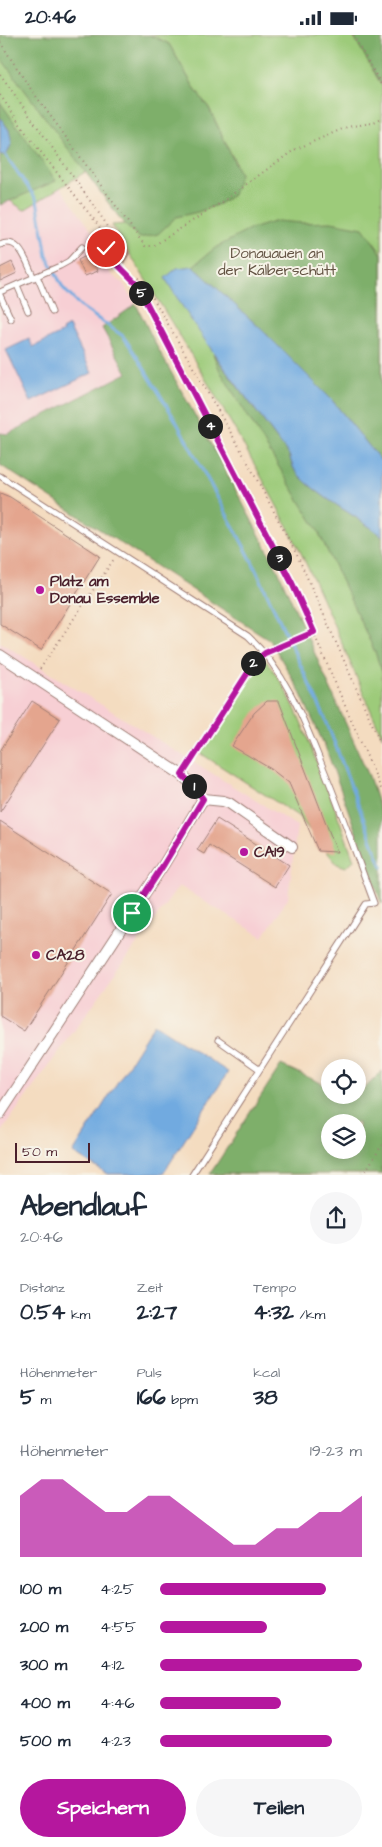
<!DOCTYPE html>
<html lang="de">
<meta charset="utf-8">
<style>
:root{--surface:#fff;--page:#f6f6f7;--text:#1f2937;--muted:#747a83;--accent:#b5179e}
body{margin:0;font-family:"Architects Daughter",sans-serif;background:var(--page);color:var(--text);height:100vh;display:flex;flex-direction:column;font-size:19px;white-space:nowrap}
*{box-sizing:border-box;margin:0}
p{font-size:16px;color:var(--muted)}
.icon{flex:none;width:28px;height:28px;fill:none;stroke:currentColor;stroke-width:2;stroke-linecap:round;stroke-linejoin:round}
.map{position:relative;height:1140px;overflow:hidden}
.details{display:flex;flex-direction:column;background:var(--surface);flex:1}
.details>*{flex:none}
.buttons{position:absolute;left:321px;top:1024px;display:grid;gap:10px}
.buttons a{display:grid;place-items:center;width:45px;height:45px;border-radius:50%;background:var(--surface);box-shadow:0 2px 12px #0003;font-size:25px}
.scale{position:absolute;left:15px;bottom:12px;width:75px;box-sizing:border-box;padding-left:5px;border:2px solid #4a1f2b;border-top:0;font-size:14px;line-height:18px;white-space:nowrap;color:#4a1f2b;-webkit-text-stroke:4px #f7f3e8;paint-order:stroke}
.pin{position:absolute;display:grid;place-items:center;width:42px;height:42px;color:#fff;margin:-21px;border:2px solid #fff;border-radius:50%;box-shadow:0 1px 5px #0007}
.km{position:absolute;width:25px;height:25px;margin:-12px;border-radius:50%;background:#222;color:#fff;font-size:14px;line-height:25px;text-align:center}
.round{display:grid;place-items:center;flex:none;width:52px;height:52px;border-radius:26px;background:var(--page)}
.summary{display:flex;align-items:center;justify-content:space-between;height:85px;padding:0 20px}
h1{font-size:28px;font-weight:700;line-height:38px}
.stats{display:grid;grid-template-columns:repeat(3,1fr);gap:8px;height:85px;padding:5px 20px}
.stats div{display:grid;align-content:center}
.stats b{font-size:21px;font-weight:700}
.stats small{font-size:14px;font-weight:400}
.stats p{font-size:14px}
.chart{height:140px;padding:10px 20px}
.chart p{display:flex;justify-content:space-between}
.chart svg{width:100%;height:90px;margin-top:5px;fill:var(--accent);opacity:.7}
.action{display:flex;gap:10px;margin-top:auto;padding:10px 20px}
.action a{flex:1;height:58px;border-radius:30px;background:var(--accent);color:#fff;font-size:20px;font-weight:700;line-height:58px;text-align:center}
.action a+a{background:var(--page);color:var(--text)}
ul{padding:0 20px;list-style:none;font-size:16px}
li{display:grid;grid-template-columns:80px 60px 1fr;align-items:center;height:38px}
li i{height:12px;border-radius:6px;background:var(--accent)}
.status{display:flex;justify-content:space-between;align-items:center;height:35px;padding:0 25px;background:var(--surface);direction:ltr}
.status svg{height:14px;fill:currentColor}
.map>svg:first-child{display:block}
.built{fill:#f7cfd4}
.green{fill:#9dcb7a;stroke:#747552}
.forest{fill:#7eaf6a;stroke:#64674a;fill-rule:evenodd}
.water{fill:#71aae0;stroke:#5e6486}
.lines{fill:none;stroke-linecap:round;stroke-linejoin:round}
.stream{stroke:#71aae0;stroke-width:3}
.building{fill:#e4a58e}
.service-casing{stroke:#9f7e76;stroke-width:7}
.minor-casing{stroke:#9f7e76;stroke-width:12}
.path{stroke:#9f7e76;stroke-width:2;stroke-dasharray:1 4;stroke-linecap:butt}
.service{stroke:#fff;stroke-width:5}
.minor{stroke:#fff;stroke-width:10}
.route-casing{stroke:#fff;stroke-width:10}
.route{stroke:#b5179e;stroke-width:6}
.poi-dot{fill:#b5179e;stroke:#f7f3e8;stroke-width:2}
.labels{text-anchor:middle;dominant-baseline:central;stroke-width:4;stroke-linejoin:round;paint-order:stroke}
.park-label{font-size:15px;fill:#635343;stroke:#f7f3e8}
.poi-label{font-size:15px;font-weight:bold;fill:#4a1f2b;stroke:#f7f3e8;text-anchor:start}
</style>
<div class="status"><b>20:46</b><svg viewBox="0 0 49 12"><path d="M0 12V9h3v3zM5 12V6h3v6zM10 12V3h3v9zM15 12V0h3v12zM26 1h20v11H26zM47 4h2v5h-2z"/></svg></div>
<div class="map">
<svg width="382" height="1140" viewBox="0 0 382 1140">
<rect width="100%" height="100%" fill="#f7f3e8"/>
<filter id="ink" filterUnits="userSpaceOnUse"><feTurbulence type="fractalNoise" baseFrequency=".02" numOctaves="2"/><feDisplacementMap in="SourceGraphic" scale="10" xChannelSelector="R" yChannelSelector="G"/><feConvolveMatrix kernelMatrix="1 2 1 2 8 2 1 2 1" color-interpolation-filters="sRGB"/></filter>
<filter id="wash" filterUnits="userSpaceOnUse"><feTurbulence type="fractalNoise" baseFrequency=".0096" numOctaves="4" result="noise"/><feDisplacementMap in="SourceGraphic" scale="20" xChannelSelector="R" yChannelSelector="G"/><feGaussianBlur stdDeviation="1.12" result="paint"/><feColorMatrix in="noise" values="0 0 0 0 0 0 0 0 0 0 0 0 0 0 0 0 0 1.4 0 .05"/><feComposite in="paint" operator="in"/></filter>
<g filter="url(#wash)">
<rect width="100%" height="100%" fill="#f4dcc0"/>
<!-- built -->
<g class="built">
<path d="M56,146L94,199L101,224L112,240L123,248L136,269L103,293L127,338L8,399L0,398V170Z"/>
<path d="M0,607L297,791L288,863L263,902L179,851L0,1098Z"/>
</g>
<!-- green -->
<g class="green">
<path d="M0,0L236,129L209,73L196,56L169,9L150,0H353L382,51V701C355,640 330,578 301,518C245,405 178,298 112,190L124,189L139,202L90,134L24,175L6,163L0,165Z"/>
<path d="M266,626C288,653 301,685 313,718C328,753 341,789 354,825L346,832L337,829L298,781L200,718L258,629Z"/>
</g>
<!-- forest -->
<g class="forest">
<path d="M0,0H150L169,9L196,56L209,73L240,139L233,160L219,169L198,177L176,182L158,199L140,203L124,189L0,22Z"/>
<path d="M353,0H382V51Z"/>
<path d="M0,67L56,146L0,170V119L6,120L9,95L0,82Z"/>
<path d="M277,186L302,188L331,187L363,193L382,219V427L331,364L262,295L193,231L215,213L251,194Z"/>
<path d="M136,269L155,308L223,431L277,533L369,741L382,781V869L326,714L299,655L270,605L0,430V398L8,399L127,338L102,293Z"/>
<path d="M213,319L289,420C291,426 293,434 297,438C318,462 356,480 382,501V637L375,617L317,494L220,336Z"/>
<path d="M281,1030L330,1052V1060H347L353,1062L358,1060L382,1036V1139H210ZM330,1088H358V1115H330Z"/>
</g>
<!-- water -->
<g class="water">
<path d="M0,82L9,95L12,108L6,121L0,119Z"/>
<path d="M193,231L262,295L331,364L382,427V501C356,480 318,462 297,438C293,434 291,426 289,420C246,362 202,306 165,243L177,233Z"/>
<path d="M69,291L92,338L31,367L6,315L29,304L33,312L63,297L62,295Z"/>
<path d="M154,989L228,1037L163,1139H107L73,1118Z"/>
</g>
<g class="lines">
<!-- stream -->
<path class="stream" d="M6,121L37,165L47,221L63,253L81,272L123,301L136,320L176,386L252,526L325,683L382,832"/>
</g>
<g id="blocks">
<!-- building -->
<g class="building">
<path d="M113,210L125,211L129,219L123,229Z"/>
<path d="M90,219L98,236L85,241L78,225Z"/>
<path d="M12,227L17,238L0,246V233Z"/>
<path d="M0,458L10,462L100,521L41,615L0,589Z"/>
<path d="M32,666L60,684L0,777V716Z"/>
<path d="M267,666H279L337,817L318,816L289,748L271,734L232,711L254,678Z"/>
<path d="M217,784L289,830L275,852L209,810L204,819L197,815Z"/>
<path d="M0,786L112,859L24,996L0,981Z"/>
</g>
</g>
</g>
<g filter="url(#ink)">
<use href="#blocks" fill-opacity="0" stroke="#9f7e76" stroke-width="1"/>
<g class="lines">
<!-- service casing -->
<g class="service-casing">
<g id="service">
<path d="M0,210C20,200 27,229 34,243"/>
<path d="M37,241L52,277"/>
<path d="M17,250L28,276"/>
<path d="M0,257L60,231L69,226L82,212"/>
<path d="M0,260L11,284"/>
<path d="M0,441L248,601C284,635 302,680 320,725C340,772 356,820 374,868L366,869L192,1140"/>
<path d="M182,739L256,625L265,618"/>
<path d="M218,1005L259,1034"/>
</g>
</g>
<!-- minor casing -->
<g class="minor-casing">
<g id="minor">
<path d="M0,620L182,740L193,750L203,764L223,766L229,768L292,812"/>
<path d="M0,1079L164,829L203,764"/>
</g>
</g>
<!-- path -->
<g class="path">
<path d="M353,0L382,51"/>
<path d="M0,7L28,50L145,211H153L219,169L294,115L347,92L372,88L380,84L382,85"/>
<path d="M0,39L105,187L108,196L106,207"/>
<path d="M0,60L29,102L99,191L111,223L136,248L146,267L292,548L382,756"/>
<path d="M129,239L139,243L149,256L246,424L298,522L382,711"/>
<path d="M272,615L314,597"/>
<path d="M40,634L114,524"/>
<path d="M363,1140L382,1110"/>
</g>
<!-- service -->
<use href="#service" class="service"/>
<!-- minor -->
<use href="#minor" class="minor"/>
</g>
</g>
<g class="lines" filter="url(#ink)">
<!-- route casing -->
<g class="route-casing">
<path id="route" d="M106,213L111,223L136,248L146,267L292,548L314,597L265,618L256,625L182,740L193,750L203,764L164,829L132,878"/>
</g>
<!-- route -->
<use href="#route" class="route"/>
</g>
<!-- markers -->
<g class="poi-dot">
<circle cx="40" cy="555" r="5"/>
<circle cx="244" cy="817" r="5"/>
<circle cx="36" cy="920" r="5"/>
</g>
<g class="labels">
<!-- park labels -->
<g class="park-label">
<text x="277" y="218">Donauauen an<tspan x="277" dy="17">der Kälberschütt</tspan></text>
</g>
<!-- poi labels -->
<g class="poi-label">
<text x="50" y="546">Platz am<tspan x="50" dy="17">Donau Essemble</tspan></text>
<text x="254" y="817">CA19</text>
<text x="46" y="920">CA28</text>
</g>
</g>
</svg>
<div class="buttons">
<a><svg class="icon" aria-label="locate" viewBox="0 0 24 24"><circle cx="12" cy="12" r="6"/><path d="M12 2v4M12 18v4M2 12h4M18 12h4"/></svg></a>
<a><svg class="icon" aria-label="layers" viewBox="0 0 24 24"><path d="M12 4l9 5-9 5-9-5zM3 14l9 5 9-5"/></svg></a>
</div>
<div class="scale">50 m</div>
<div class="pin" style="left:132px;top:878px;background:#1e9e55"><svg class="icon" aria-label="arrive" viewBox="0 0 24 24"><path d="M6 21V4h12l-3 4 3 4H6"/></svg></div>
<div class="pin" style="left:106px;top:213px;background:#d93025"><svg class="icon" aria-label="check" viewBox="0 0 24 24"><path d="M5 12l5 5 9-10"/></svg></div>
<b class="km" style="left:194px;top:751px">1</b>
<b class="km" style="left:253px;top:628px">2</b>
<b class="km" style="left:279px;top:523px">3</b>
<b class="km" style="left:210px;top:391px">4</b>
<b class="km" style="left:141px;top:258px">5</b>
</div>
<section class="details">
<div class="summary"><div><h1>Abendlauf</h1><p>20:46</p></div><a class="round"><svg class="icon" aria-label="share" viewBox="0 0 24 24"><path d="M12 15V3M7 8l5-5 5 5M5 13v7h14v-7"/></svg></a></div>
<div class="stats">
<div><p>Distanz</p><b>0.54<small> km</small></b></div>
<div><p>Zeit</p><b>2:27</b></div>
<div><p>Tempo</p><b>4:32<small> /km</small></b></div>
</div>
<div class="stats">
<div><p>Höhenmeter</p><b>5<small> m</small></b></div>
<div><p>Puls</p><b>166<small> bpm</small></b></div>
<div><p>kcal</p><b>38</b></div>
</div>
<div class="chart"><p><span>Höhenmeter</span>19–23 m</p>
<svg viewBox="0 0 160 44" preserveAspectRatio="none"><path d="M0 44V14L10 6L20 6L30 14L40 22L50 22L60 14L70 14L80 22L90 30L100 38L110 38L120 30L130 30L140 22L150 22L160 14V44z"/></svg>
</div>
<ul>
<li><b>100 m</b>4:25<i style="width:82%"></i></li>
<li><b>200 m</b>4:55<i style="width:53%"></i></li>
<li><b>300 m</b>4:12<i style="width:100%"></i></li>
<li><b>400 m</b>4:46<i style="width:60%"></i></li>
<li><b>500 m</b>4:23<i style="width:85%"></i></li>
</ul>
<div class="action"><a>Speichern</a><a>Teilen</a></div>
</section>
